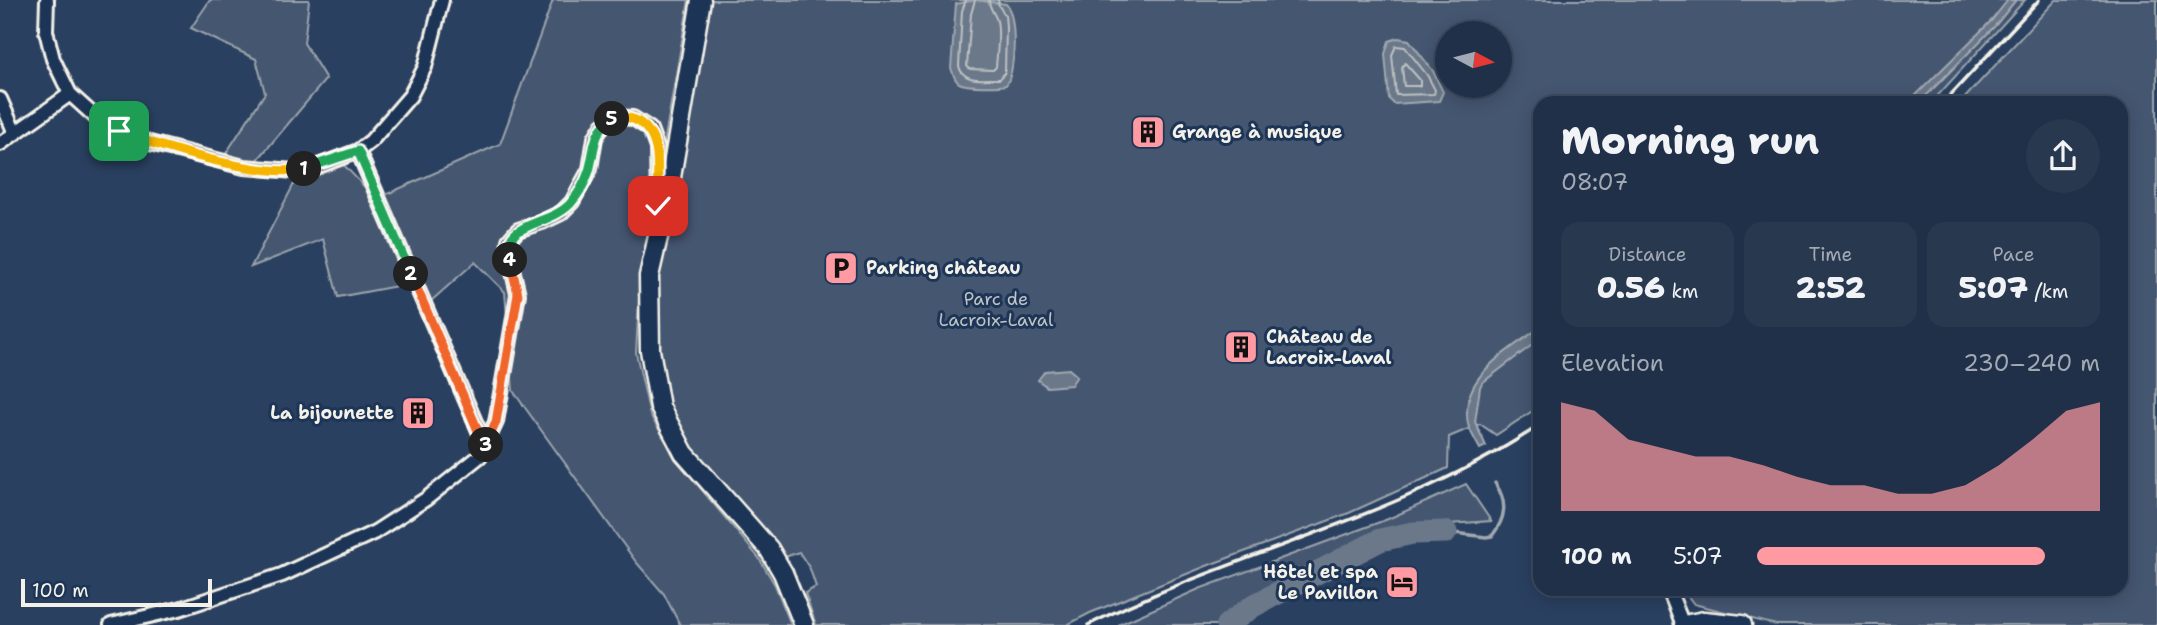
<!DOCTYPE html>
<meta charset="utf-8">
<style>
:root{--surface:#203048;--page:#28384f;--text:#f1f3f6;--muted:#a2a9b4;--line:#3d4b60;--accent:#ff9aa2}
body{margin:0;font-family:"Shantell Sans",sans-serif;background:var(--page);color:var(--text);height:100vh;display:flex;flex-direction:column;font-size:26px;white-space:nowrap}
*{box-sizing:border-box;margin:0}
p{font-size:23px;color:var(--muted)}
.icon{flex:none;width:38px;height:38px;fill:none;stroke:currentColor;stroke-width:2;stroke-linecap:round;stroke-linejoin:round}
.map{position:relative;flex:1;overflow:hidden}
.side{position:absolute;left:1533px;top:96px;width:595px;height:500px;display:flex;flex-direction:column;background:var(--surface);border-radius:21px;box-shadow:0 4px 18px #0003,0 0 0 2px var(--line)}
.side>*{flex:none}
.needle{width:46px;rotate:97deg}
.controls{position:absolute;left:1435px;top:21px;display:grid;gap:14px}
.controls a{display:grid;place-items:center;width:77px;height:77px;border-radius:50%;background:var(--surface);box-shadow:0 4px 18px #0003,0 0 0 2px var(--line);font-size:35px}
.scale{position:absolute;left:21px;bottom:18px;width:191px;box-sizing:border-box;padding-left:7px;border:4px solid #f4f1e8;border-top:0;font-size:19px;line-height:24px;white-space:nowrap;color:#f4f1e8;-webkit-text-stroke:5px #1d3557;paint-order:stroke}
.pin{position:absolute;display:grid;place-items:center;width:60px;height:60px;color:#fff;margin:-30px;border-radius:14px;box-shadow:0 4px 10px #0006}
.km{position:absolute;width:35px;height:35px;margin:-18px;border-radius:50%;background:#222;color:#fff;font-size:19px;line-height:35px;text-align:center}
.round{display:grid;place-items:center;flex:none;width:74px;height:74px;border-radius:37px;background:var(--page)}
.head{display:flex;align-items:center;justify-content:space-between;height:119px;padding:0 28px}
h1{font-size:38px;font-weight:800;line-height:52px}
.figures{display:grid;grid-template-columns:repeat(3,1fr);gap:10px;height:119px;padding:7px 28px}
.figures div{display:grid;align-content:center;border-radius:18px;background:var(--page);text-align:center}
.figures b{font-size:30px;font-weight:800}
.figures small{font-size:19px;font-weight:400}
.figures p{font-size:19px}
.chart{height:196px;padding:14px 28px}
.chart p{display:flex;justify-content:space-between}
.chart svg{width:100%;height:126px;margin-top:7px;fill:var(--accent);opacity:.7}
ul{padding:0 28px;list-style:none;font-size:23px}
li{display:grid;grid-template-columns:112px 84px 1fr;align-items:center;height:52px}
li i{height:18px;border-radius:9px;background:var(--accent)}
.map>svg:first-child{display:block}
.green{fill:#445771;stroke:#9ca4ac;stroke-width:2;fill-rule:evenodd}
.water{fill:#6a788a;stroke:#a1a8b0;stroke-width:2}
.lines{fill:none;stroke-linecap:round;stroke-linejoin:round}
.shore{stroke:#bdc1c2;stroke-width:2}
.stream{stroke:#a1a8b0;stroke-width:3.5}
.river{stroke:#6a788a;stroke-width:23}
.street-casing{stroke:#f4f1e8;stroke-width:18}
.secondary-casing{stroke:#f4f1e8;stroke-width:23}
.street{stroke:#1d3557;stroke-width:12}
.secondary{stroke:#1d3557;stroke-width:18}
.rail{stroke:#f4f1e8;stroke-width:3.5}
.split-1-casing{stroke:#fff;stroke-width:14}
.split-2-casing{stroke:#fff;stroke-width:14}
.split-3-casing{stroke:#fff;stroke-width:14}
.split-4-casing{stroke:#fff;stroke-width:14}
.split-5-casing{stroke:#fff;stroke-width:14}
.split-6-casing{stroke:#fff;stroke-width:14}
.split-1{stroke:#f5b400;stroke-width:9}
.split-2{stroke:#22a559;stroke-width:9}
.split-3{stroke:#f0652b;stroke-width:9}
.split-4{stroke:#f0652b;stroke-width:9}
.split-5{stroke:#22a559;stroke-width:9}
.split-6{stroke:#f5b400;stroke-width:9}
.labels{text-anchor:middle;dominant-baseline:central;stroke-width:6;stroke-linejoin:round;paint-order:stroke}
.poi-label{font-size:18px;font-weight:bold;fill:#f4f1e8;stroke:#1d3557;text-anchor:start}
.park-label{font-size:18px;fill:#bfc3c4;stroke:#1d3557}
</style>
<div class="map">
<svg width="2157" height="625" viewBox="0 0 2157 625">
<rect width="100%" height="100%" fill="#2a4060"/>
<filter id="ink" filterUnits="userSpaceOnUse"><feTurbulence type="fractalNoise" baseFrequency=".0143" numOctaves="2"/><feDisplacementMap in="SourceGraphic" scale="14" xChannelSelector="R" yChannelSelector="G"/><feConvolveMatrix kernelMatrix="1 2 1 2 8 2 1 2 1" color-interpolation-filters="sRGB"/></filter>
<g filter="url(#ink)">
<!-- green -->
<g class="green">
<path d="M210,0H309L304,43L326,79L255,163L225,155L265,93L256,59L191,28Z"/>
<path d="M553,0H689L640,281L636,353L650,415L680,464L759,558L775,585L791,625H680L664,594L636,562L513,391L505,292L475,262L430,302L418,282L338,297L323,239L251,267L297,178L344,165L376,199L500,144Z"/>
<path d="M709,0H2025L1931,103H1540V406L1496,435L1480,424L1449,437L1448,468L1349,513L1209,565L1090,613L1067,625H816L805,593L816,587L810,569L799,552L785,557C766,530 744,506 722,483C711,472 697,461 689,448C657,399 656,337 657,281ZM1447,33H1500V86H1447Z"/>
<path d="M2056,0H2157V625H1776L1694,604L1683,590H2121V103H1960Z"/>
<path d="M1466,484L1491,521L1390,528L1242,606L1220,625H1118L1199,589L1388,519Z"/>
</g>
<!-- water -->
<g class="water">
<path d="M975,0L1006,4C1017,15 1016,72 1006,85C997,87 967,87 959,83C954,80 953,73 951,68L956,4Z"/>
<path d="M2008,0H2016L1995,26L1923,99L1918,103H1908L1992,20Z"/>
<path d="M1398,38L1409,40L1433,71L1443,92L1439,101L1394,104L1389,99L1385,54L1389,41Z"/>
<path d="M1540,327V339L1482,383L1480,387L1475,422L1486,446L1480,449C1476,441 1470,432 1468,424C1459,375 1508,352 1540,327Z"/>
<path d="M1069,369L1077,376L1071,385L1047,387L1038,380L1045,371Z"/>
</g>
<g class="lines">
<!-- shore -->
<g class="shore">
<path d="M966,0L962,11L959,66C963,84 985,78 1000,79L1005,72L1006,27L1005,15L999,6L998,0"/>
<path d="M975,0L971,14L967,66L970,69L993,70L996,67C997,52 1000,35 997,21C995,13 989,9 989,0"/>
<path d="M1396,46L1405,47L1427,75L1435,90L1434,94L1396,95L1392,55Z"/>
<path d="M1405,63L1420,80V86H1404L1402,67Z"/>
</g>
<!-- stream -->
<path class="stream" d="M1446,532L1486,537L1492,536C1506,518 1508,502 1495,483"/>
<!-- river -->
<path class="river" d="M1227,625L1253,606L1380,540L1413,533L1446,532"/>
<!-- street casing -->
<g class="street-casing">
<g id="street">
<path d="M47,0L46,31L53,59L70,94L101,122L119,132L150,143L244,167L295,171L316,167L358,151L371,141L410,96L425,67L442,0"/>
<path d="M0,99L15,133"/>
<path d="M0,144L70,94"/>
<path d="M358,151L486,447"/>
<path d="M1667,590L1671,595L1683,625"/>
<path d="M111,625L179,609L282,575L375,532L426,499L480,456L496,422L518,294L508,251L509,240L518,230L542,222L561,213L572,202L590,169L595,138L603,125L616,117L633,118L650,129L657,148L658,206L665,208"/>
</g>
</g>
<!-- secondary casing -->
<g class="secondary-casing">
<g id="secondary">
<path d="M701,0L669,189L649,276L650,350L660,407L684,453L769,549L783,573L804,625"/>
<path d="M1684,625L1704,621L1742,625"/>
</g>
</g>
<!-- street -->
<use href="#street" class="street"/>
<!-- secondary -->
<use href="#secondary" class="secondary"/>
<!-- rail -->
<g class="rail">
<path d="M1943,103L2039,0"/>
<path d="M1088,625C1237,551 1399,519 1540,425"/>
</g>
</g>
</g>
<g class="lines" filter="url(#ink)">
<!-- split-1 casing -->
<g class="split-1-casing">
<path id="split-1" d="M119,131C163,148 259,178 304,169"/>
</g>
<!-- split-2 casing -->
<g class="split-2-casing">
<path id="split-2" d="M304,169L358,151L411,274"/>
</g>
<!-- split-3 casing -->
<g class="split-3-casing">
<path id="split-3" d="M411,274L485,447L486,445"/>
</g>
<!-- split-4 casing -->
<g class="split-4-casing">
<path id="split-4" d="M486,445L496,422L518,294L510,260"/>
</g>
<!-- split-5 casing -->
<g class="split-5-casing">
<path id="split-5" d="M510,260C499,221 548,227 570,204C578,195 585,183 589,171C595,151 592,131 612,119"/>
</g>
<!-- split-6 casing -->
<g class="split-6-casing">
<path id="split-6" d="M612,119C621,116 631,117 639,122C666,140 655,178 658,206"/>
</g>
<!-- split-1 -->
<use href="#split-1" class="split-1"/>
<!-- split-2 -->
<use href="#split-2" class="split-2"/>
<!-- split-3 -->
<use href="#split-3" class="split-3"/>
<!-- split-4 -->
<use href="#split-4" class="split-4"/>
<!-- split-5 -->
<use href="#split-5" class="split-5"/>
<!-- split-6 -->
<use href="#split-6" class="split-6"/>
</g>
<!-- icons -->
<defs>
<g id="building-square" transform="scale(1.75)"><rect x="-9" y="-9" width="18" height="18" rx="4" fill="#ff9aa2" stroke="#1d3557"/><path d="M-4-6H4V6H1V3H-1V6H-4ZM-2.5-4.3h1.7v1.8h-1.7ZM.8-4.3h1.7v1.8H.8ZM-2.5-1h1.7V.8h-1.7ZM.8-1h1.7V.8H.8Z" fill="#111"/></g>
<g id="parking-square" transform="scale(1.75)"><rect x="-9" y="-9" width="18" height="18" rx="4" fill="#ff9aa2" stroke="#1d3557"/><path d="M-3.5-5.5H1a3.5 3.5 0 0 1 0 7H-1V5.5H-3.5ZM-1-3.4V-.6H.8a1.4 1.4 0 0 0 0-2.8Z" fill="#111"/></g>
<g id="hotel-square" transform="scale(1.75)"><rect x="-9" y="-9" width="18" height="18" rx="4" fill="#ff9aa2" stroke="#1d3557"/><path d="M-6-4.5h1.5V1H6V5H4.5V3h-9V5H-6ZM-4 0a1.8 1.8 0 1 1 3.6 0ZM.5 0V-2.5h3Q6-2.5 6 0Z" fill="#111"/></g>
</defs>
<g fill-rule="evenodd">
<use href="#building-square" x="1148" y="132"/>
<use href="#parking-square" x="841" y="268"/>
<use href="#building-square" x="1241" y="347"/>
<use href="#building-square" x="418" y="413"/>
<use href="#hotel-square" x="1402" y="582"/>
</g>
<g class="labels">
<!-- poi labels -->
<g class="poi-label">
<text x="1172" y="132">Grange à musique</text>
<text x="866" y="268">Parking château</text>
<text x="1266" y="337">Château de<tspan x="1266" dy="21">Lacroix-Laval</tspan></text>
<text x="394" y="413" text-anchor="end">La bijounette</text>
<text x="1378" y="572" text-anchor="end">Hôtel et spa<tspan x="1378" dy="21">Le Pavillon</tspan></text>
</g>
<!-- park labels -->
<g class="park-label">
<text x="996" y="299">Parc de<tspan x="996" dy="21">Lacroix-Laval</tspan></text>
</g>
</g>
</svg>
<div class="controls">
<a><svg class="needle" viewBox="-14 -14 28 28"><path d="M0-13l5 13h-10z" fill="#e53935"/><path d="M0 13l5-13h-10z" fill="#a2a9b4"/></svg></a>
</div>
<div class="scale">100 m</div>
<div class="pin" style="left:119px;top:131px;background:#1e9e55"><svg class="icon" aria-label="arrive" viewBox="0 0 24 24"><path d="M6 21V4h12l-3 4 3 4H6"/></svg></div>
<div class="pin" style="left:658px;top:206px;background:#d93025"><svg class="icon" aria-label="check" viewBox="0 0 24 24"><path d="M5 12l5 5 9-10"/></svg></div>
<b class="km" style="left:304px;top:169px">1</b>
<b class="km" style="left:411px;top:274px">2</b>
<b class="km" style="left:486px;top:445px">3</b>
<b class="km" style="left:510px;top:260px">4</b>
<b class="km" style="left:612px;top:119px">5</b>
<section class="side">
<div class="head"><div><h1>Morning run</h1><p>08:07</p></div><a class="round"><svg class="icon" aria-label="share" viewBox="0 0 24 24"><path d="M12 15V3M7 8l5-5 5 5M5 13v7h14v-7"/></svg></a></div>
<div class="figures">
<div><p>Distance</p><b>0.56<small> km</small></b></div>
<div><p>Time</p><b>2:52</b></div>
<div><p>Pace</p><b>5:07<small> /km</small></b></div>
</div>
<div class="chart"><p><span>Elevation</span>230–240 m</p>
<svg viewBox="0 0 160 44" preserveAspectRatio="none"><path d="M0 44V6L10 9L20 19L30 22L40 25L50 25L60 28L70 32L80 35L90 35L100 38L110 38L120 35L130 28L140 19L150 9L160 6V44z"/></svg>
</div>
<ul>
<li><b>100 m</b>5:07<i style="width:84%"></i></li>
</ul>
</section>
</div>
